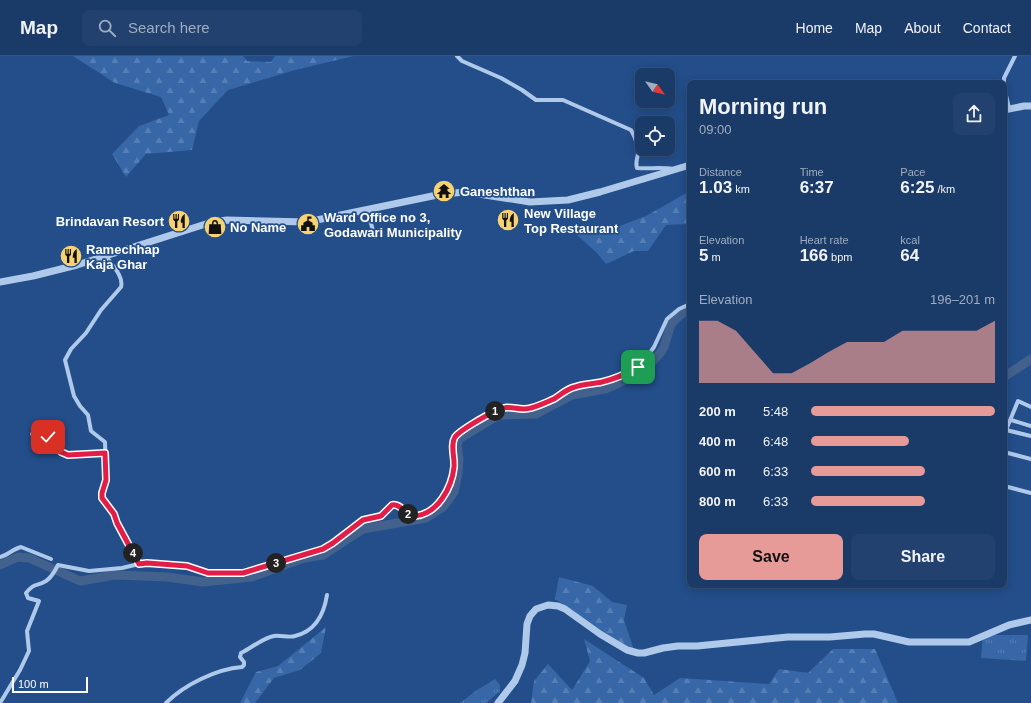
<!DOCTYPE html>
<meta charset="utf-8">
<style>
:root{--surface:#1a3a68;--page:#23416e;--text:#f1f3f6;--muted:#9fadc0;--line:#38547c;--accent:#e69b98}
body{margin:0;font-family:Helvetica,sans-serif;background:var(--page);color:var(--text);height:100vh;display:flex;flex-direction:column;font-size:15px;white-space:nowrap}
*{box-sizing:border-box;margin:0}
p{font-size:13px;color:var(--muted)}
.icon{flex:none;width:22px;height:22px;fill:none;stroke:currentColor;stroke-width:2;stroke-linecap:round;stroke-linejoin:round}
.map{position:relative;flex:1;overflow:hidden}
.panel{position:absolute;left:687px;top:24px;width:320px;height:508px;display:flex;flex-direction:column;background:var(--surface);border-radius:8px;box-shadow:0 2px 10px #0003,0 0 0 1px var(--line)}
.panel>*{flex:none}
.needle{width:26px;rotate:124deg}
.controls{position:absolute;left:635px;top:12px;display:grid;gap:8px}
.controls a{display:grid;place-items:center;width:40px;height:40px;border-radius:8px;background:var(--surface);box-shadow:0 2px 10px #0003,0 0 0 1px var(--line);font-size:20px}
.scale{position:absolute;left:12px;bottom:10px;width:76px;box-sizing:border-box;padding-left:4px;border:2px solid #fff;border-top:0;font-size:11px;line-height:14px;white-space:nowrap;color:#fff;-webkit-text-stroke:3px #234e8a;paint-order:stroke}
.pin{position:absolute;display:grid;place-items:center;width:34px;height:34px;color:#fff;margin:-17px;border-radius:8px;box-shadow:0 2px 6px #0006}
.km{position:absolute;width:20px;height:20px;margin:-10px;border-radius:50%;background:#222;color:#fff;font-size:11px;line-height:20px;text-align:center}
.round{display:grid;place-items:center;flex:none;width:42px;height:42px;border-radius:8px;background:var(--page)}
.headline{display:flex;align-items:center;justify-content:space-between;height:68px;padding:0 12px}
h1{font-size:22px;font-weight:800;line-height:30px}
.figures{display:grid;grid-template-columns:repeat(3,1fr);gap:6px;height:68px;padding:4px 12px}
.figures div{display:grid;align-content:center}
.figures b{font-size:17px;font-weight:800}
.figures small{font-size:11px;font-weight:400}
.figures p{font-size:11px}
.chart{height:112px;padding:8px 12px}
.chart p{display:flex;justify-content:space-between}
.chart svg{width:100%;height:72px;margin-top:4px;fill:var(--accent);opacity:.7}
.button{display:flex;gap:8px;margin-top:auto;padding:8px 12px}
.button a{flex:1;height:46px;border-radius:8px;background:var(--accent);color:#111;font-size:16px;font-weight:800;line-height:46px;text-align:center}
.button a+a{background:var(--page);color:var(--text)}
ul{padding:0 12px;list-style:none;font-size:13px}
li{display:grid;grid-template-columns:64px 48px 1fr;align-items:center;height:30px}
li i{height:10px;border-radius:5px;background:var(--accent)}
header{display:flex;align-items:center;gap:24px;box-sizing:border-box;height:56px;padding:0 20px;background:var(--surface);border-bottom:1px solid var(--line)}
header strong{font-size:19px}
nav{display:flex;gap:22px;margin-inline-start:auto;font-size:14px}
.search{width:280px;height:36px;background:var(--page);display:flex;align-items:center;gap:10px;box-sizing:border-box;padding:0 14px;border-radius:8px;color:var(--muted);font-size:15px}
.map>svg:first-child{display:block}
.forest{fill:url(#forest-firs)}
.park{fill:url(#park-tufts)}
.lines{fill:none;stroke-linecap:round;stroke-linejoin:round}
.river{stroke:#42628d;stroke-width:9}
.minor{stroke:#afc9eb;stroke-width:4}
.tertiary{stroke:#afc9eb;stroke-width:7}
.route-casing{stroke:#fff;stroke-width:8}
.route{stroke:#e11d48;stroke-width:5}
.labels{text-anchor:middle;dominant-baseline:central;stroke-width:3.5;stroke-linejoin:round;paint-order:stroke}
.poi-label{font-size:13px;font-weight:bold;fill:#fff;stroke:#234e8a;text-anchor:start}
</style>
<header>
<strong>Map</strong>
<div class="search"><svg class="icon" aria-label="search" viewBox="0 0 24 24"><circle cx="10" cy="10" r="6"/><path d="M15 15l6 6"/></svg>Search here</div>
<nav><a>Home</a><a>Map</a><a>About</a><a>Contact</a></nav>
</header>
<div class="map">
<svg width="1031" height="647" viewBox="0 0 1031 647">
<defs>
<pattern id="forest-firs" width="22" height="20" patternUnits="userSpaceOnUse"><rect width="22" height="20" fill="#3767a7"/><path d="M5 1l3.5 6h-7zM16 11l3.5 6h-7z" fill="#557eb4"/></pattern>
<pattern id="park-tufts" width="24" height="20" patternUnits="userSpaceOnUse"><rect width="24" height="20" fill="#3767a7"/><path d="M3 7l-1-3M5 7V3M7 7l1-3M15 17l-1-3M17 17v-4M19 17l1-3" fill="none" stroke="#557eb4"/></pattern>
</defs>
<rect width="100%" height="100%" fill="#234e8a"/>
<!-- forest -->
<g class="forest">
<path d="M73,0H243L247,5L271,6L275,0H354L295,14L228,34L199,65L192,94L146,98L126,121L112,98L139,70L169,59L161,41L115,27Z"/>
<path d="M690,135V166L687,168L666,169L648,195H634L606,208L597,197L575,177L596,179L646,160Z"/>
<path d="M559,521L593,530L612,546L627,549L624,564L634,594L596,575L574,555L555,543Z"/>
<path d="M326,571L321,597L300,614L274,622L255,647H240L256,616L278,610Z"/>
<path d="M584,583L644,622L654,639L680,622L769,628L779,613L808,617L833,593H875L898,647H531L534,625L548,608L572,634L590,605Z"/>
</g>
<!-- park -->
<g class="park">
<path d="M983,579H1028L1026,605L981,602Z"/>
<path d="M495,623L500,629V635L486,647H460L477,634Z"/>
</g>
<g class="lines">
<!-- river -->
<g class="river">
<path d="M1004,321L1031,303"/>
<path d="M0,509L18,501L29,502L80,525L115,519L167,521L203,526L252,521L304,502L323,499L363,473L426,462L443,451L454,436L458,417L459,403L457,389L459,383L499,359L536,358L572,339L605,333L617,328L639,316L653,305L661,296L664,291L671,268L680,259L690,254"/>
</g>
<!-- minor -->
<g class="minor">
<path d="M457,0L462,5L501,22L522,34L536,44H563L631,74C635,81 638,87 638,96C638,102 635,106 637,112C650,113 661,111 673,113"/>
<path d="M1004,29V22L1015,0"/>
<path d="M1004,31L1009,52"/>
<path d="M367,154L375,181"/>
<path d="M1011,364L1031,370"/>
<path d="M1006,374L1018,345L1031,351"/>
<path d="M32,378L45,380L61,396L68,399L105,397"/>
<path d="M1004,379L1006,374L1031,380"/>
<path d="M1004,396L1031,403"/>
<path d="M1004,430L1031,437"/>
<path d="M0,501C8,499 13,493 21,491L51,503"/>
<path d="M139,508L147,507L187,510L208,517H243L323,493L333,487L355,469L363,465L381,460L392,449L399,450L409,458L413,460L429,455L443,442L449,431L454,411L453,386L459,377L500,352L515,351L522,353H530L554,342L563,336L576,330L600,327L619,322L643,306L654,291L667,263L679,253L690,248"/>
<path d="M0,647L20,614L29,595L27,575L39,545L28,542L26,537C35,526 36,531 46,525C52,521 55,515 58,509L89,515L122,512L139,508L117,467L114,458L102,442V437L106,424L105,386L91,375L88,359L80,350L74,340L65,304L71,293L86,277L101,254L121,231C124,220 111,208 106,200"/>
<path d="M166,647C184,629 216,613 242,611L244,609V606L240,601L241,597C251,592 263,582 274,580C281,579 289,582 295,580C316,575 324,558 327,539"/>
</g>
<!-- tertiary -->
<g class="tertiary">
<path d="M1004,54L1024,50H1031"/>
<path d="M0,226L33,220L77,209L212,166L227,164L307,166L442,138L466,136L530,146L568,144L600,136L690,109"/>
<path d="M498,647L515,625L522,609L525,597L527,568L530,560L536,553L548,549L558,550L565,553L600,578L627,594L638,597H644L663,592L678,590H697L788,581H830L865,578H874L909,586H969L1009,569L1031,564"/>
</g>
</g>
<g class="lines">
<!-- route casing -->
<g class="route-casing">
<path id="route" d="M48,381L61,396L68,399L105,397L106,424L102,437V442L114,458L117,467L139,508L147,507L187,510L208,517H243L323,493L333,487L363,464L381,460L392,449C402,447 405,461 415,460C438,458 452,431 454,411C455,402 450,389 455,381C460,374 487,359 496,355C509,347 519,356 531,352C539,350 547,346 554,343C561,339 566,333 575,331C583,328 593,328 602,326C615,323 626,318 638,311"/>
</g>
<!-- route -->
<use href="#route" class="route"/>
</g>
<!-- icons -->
<defs>
<g id="temple-disc" transform="scale(1.15)"><circle r="9.5" fill="#f6d272" stroke="#234e8a"/><path d="M0-6L5-2H3V0L6.5 2.5H4V6H1.5V3h-3V6H-4V2.5H-6.5L-3 0V-2H-5Z" fill="#111"/></g>
<g id="restaurant-disc" transform="scale(1.15)"><circle r="9.5" fill="#f6d272" stroke="#234e8a"/><path d="M-5-6h1v4h1v-4h1v4h1v-4h1v5L-1.5 .5V6h-2V.5L-5-1ZM5-6V6H3V1.5H1.5Q1.5-4 5-6Z" fill="#111"/></g>
<g id="civic-disc" transform="scale(1.15)"><circle r="9.5" fill="#f6d272" stroke="#234e8a"/><path d="M-.6-6.5H3V-4.5H.6V-3L4-1V1h2V6H-6V1h2V-1L-.6-3ZM-1.2 2.5V6h2.4V2.5Z" fill="#111"/></g>
<g id="shop-disc" transform="scale(1.15)"><circle r="9.5" fill="#f6d272" stroke="#234e8a"/><path d="M-5-2.5h2.3a2.7 3.5 0 0 1 5.4 0H5L5.5 6h-11ZM-1.5-2.5h3a1.5 2.3 0 0 0-3 0Z" fill="#111"/></g>
</defs>
<g fill-rule="evenodd">
<use href="#temple-disc" x="444" y="135"/>
<use href="#restaurant-disc" x="508" y="164"/>
<use href="#restaurant-disc" x="179" y="165"/>
<use href="#civic-disc" x="308" y="168"/>
<use href="#shop-disc" x="215" y="171"/>
<use href="#restaurant-disc" x="71" y="200"/>
</g>
<g class="labels">
<!-- poi labels -->
<g class="poi-label">
<text x="460" y="135">Ganeshthan</text>
<text x="524" y="157">New Village<tspan x="524" dy="15">Top Restaurant</tspan></text>
<text x="324" y="161">Ward Office no 3,<tspan x="324" dy="15">Godawari Municipality</tspan></text>
<text x="164" y="165" text-anchor="end">Brindavan Resort</text>
<text x="230" y="171">No Name</text>
<text x="86" y="193">Ramechhap<tspan x="86" dy="15">Kaja Ghar</tspan></text>
</g>
</g>
</svg>
<div class="controls">
<a><svg class="needle" viewBox="-14 -14 28 28"><path d="M0-13l5 13h-10z" fill="#e53935"/><path d="M0 13l5-13h-10z" fill="#9fadc0"/></svg></a>
<a><svg class="icon" aria-label="locate" viewBox="0 0 24 24"><circle cx="12" cy="12" r="6"/><path d="M12 2v4M12 18v4M2 12h4M18 12h4"/></svg></a>
</div>
<div class="scale">100 m</div>
<div class="pin" style="left:638px;top:311px;background:#1e9e55"><svg class="icon" aria-label="arrive" viewBox="0 0 24 24"><path d="M6 21V4h12l-3 4 3 4H6"/></svg></div>
<div class="pin" style="left:48px;top:381px;background:#d93025"><svg class="icon" aria-label="check" viewBox="0 0 24 24"><path d="M5 12l5 5 9-10"/></svg></div>
<b class="km" style="left:495px;top:355px">1</b>
<b class="km" style="left:408px;top:458px">2</b>
<b class="km" style="left:276px;top:507px">3</b>
<b class="km" style="left:133px;top:497px">4</b>
<section class="panel">
<div class="headline"><div><h1>Morning run</h1><p>09:00</p></div><a class="round"><svg class="icon" aria-label="share" viewBox="0 0 24 24"><path d="M12 15V3M7 8l5-5 5 5M5 13v7h14v-7"/></svg></a></div>
<div class="figures">
<div><p>Distance</p><b>1.03<small> km</small></b></div>
<div><p>Time</p><b>6:37</b></div>
<div><p>Pace</p><b>6:25<small> /km</small></b></div>
</div>
<div class="figures">
<div><p>Elevation</p><b>5<small> m</small></b></div>
<div><p>Heart rate</p><b>166<small> bpm</small></b></div>
<div><p>kcal</p><b>64</b></div>
</div>
<div class="chart"><p><span>Elevation</span>196–201 m</p>
<svg viewBox="0 0 160 44" preserveAspectRatio="none"><path d="M0 44V6L10 6L20 12L30 25L40 38L50 38L60 32L70 25L80 19L90 19L100 19L110 12L120 12L130 12L140 12L150 12L160 6V44z"/></svg>
</div>
<ul>
<li><b>200 m</b>5:48<i style="width:100%"></i></li>
<li><b>400 m</b>6:48<i style="width:53%"></i></li>
<li><b>600 m</b>6:33<i style="width:62%"></i></li>
<li><b>800 m</b>6:33<i style="width:62%"></i></li>
</ul>
<div class="button"><a>Save</a><a>Share</a></div>
</section>
</div>
